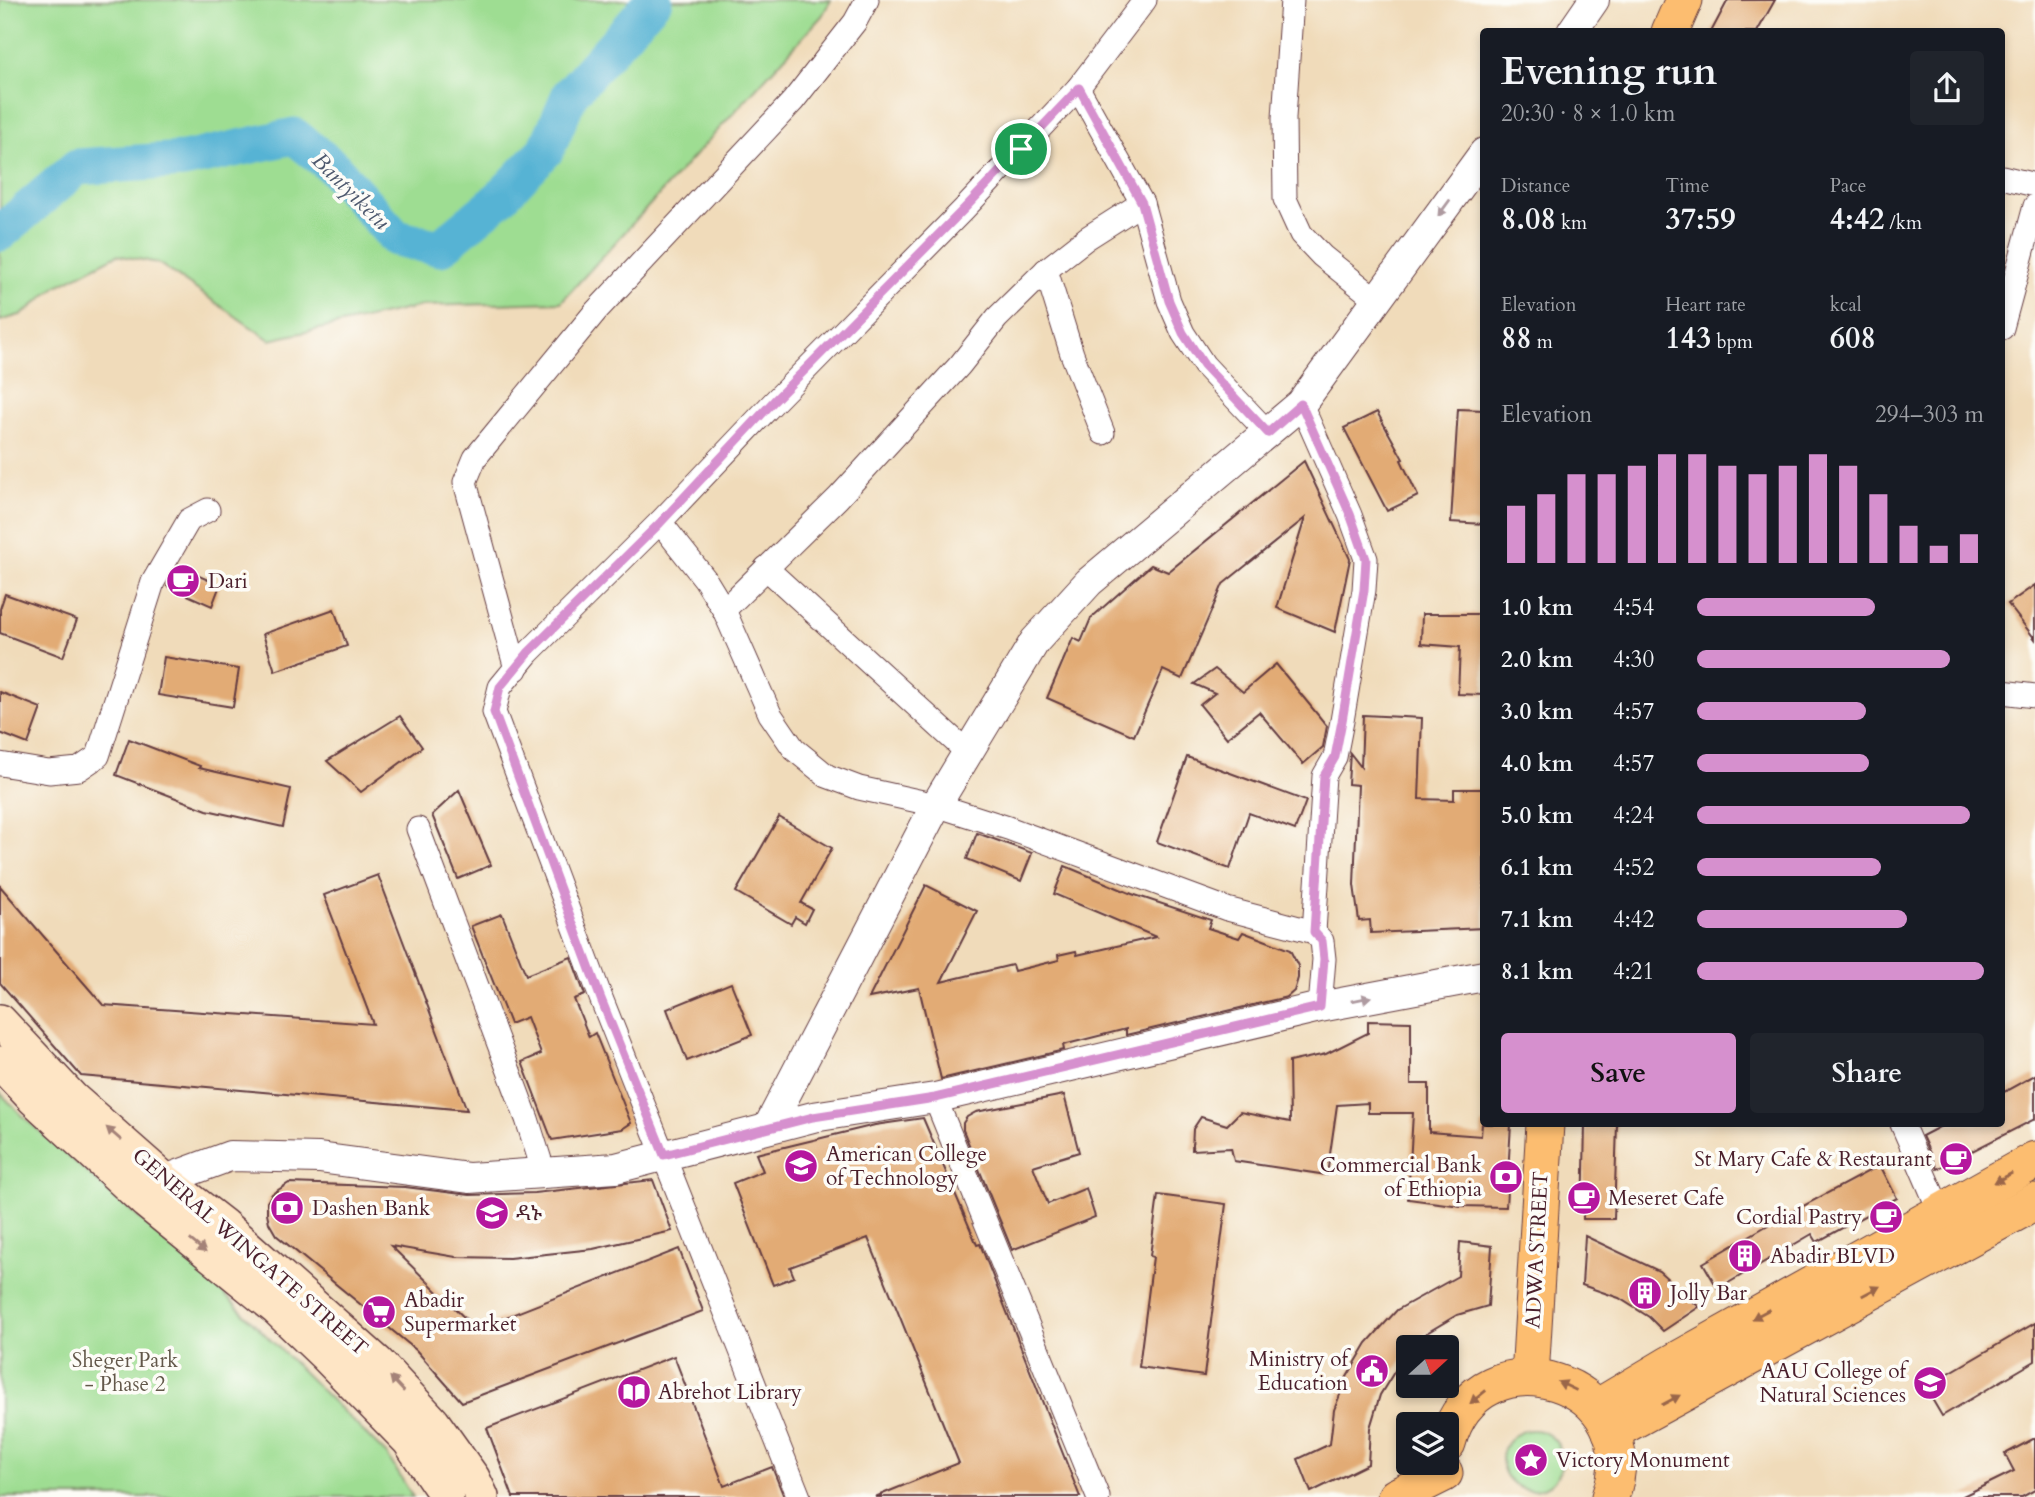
<!DOCTYPE html>
<meta charset="utf-8">
<style>
:root{--surface:#171b24;--page:#20242c;--text:#f1f3f6;--muted:#9ea1a6;--accent:#d690ce}
body{margin:0;font-family:Cardo,"Noto Serif Ethiopic",serif;background:var(--page);color:var(--text);height:100vh;display:flex;flex-direction:column;font-size:26px;white-space:nowrap}
*{box-sizing:border-box;margin:0}
p{font-size:23px;color:var(--muted)}
.icon{flex:none;width:38px;height:38px;fill:none;stroke:currentColor;stroke-width:2;stroke-linecap:round;stroke-linejoin:round}
.map{position:relative;flex:1;overflow:hidden}
.panel{position:absolute;left:1480px;top:28px;width:525px;height:1099px;display:flex;flex-direction:column;background:var(--surface);border-radius:7px;box-shadow:0 4px 10px #0003}
.panel>*{flex:none}
.needle{width:46px;rotate:69deg}
.buttons{position:absolute;left:1396px;top:1335px;display:grid;gap:14px}
.buttons a{display:grid;place-items:center;width:63px;height:63px;border-radius:7px;background:var(--surface);box-shadow:0 4px 10px #0003;font-size:35px}
.pin{position:absolute;display:grid;place-items:center;width:60px;height:60px;color:#fff;margin:-30px;border:4px solid #fff;border-radius:50%;box-shadow:0 2px 7px #0007}
.round{display:grid;place-items:center;flex:none;width:74px;height:74px;border-radius:7px;background:var(--page)}
.overview{display:flex;align-items:center;justify-content:space-between;height:119px;padding:0 21px}
h1{font-size:38px;font-weight:700;line-height:52px}
.stats{display:grid;grid-template-columns:repeat(3,1fr);gap:10px;height:119px;padding:7px 21px}
.stats div{display:grid;align-content:center}
.stats b{font-size:30px;font-weight:700}
.stats small{font-size:19px;font-weight:400}
.stats p{font-size:19px}
.chart{height:196px;padding:14px 21px}
.chart p{display:flex;justify-content:space-between}
.chart svg{width:100%;height:126px;margin-top:7px;stroke:var(--accent);stroke-width:6}
.action{display:flex;gap:14px;margin-top:auto;padding:14px 21px}
.action a{flex:1;height:80px;border-radius:7px;background:var(--accent);color:#111;font-size:28px;font-weight:700;line-height:80px;text-align:center}
.action a+a{background:var(--page);color:var(--text)}
ul{padding:0 21px;list-style:none;font-size:23px}
li{display:grid;grid-template-columns:112px 84px 1fr;align-items:center;height:52px}
li i{height:18px;border-radius:9px;background:var(--accent)}
.map>svg:first-child{display:block}
.green{fill:#9edd92;stroke:#747e5e;stroke-width:2}
.lines{fill:none;stroke-linecap:round;stroke-linejoin:round}
.river{stroke:#56b3d4;stroke-width:37}
.building{fill:#e2ab74}
.minor-casing{stroke:#633b40;stroke-width:25}
.tertiary-casing{stroke:#633b40;stroke-width:32}
.secondary-casing{stroke:#633b40;stroke-width:36}
.primary-casing{stroke:#633b40;stroke-width:39}
.minor{stroke:#fff;stroke-width:23}
.tertiary{stroke:#fff;stroke-width:30}
.secondary{stroke:#fee5c5;stroke-width:33}
.primary{stroke:#fcbd6f;stroke-width:37}
.oneway{fill:#ae9aa0}
.oneway2{fill:#a48278}
.oneway3{fill:#9a664a}
.route-casing{stroke:#fff;stroke-width:14}
.route{stroke:#d690ce;stroke-width:9}
.labels{text-anchor:middle;dominant-baseline:central;stroke-width:7;stroke-linejoin:round;paint-order:stroke}
.poi-label{font-size:21px;fill:#4a1f2b;stroke:#fdfcf7;text-anchor:start}
.street-label{font-size:21px;fill:#4a1f2b;stroke:#fdfcf7}
.park-label{font-size:21px;fill:#63584a;stroke:#fdfcf7}
.water-label{font-size:23px;font-style:italic;fill:#4f5a6f;stroke:#fdfcf7}
</style>
<div class="map">
<svg width="2035" height="1497" viewBox="0 0 2035 1497">
<rect width="100%" height="100%" fill="#fdfcf7"/>
<filter id="ink" filterUnits="userSpaceOnUse"><feTurbulence type="fractalNoise" baseFrequency=".0143" numOctaves="2"/><feDisplacementMap in="SourceGraphic" scale="14" xChannelSelector="R" yChannelSelector="G"/><feConvolveMatrix kernelMatrix="1 2 1 2 8 2 1 2 1" color-interpolation-filters="sRGB"/></filter>
<filter id="wash" filterUnits="userSpaceOnUse"><feTurbulence type="fractalNoise" baseFrequency=".00686" numOctaves="4" result="noise"/><feDisplacementMap in="SourceGraphic" scale="28" xChannelSelector="R" yChannelSelector="G"/><feGaussianBlur stdDeviation="1.57" result="paint"/><feColorMatrix in="noise" values="0 0 0 0 0 0 0 0 0 0 0 0 0 0 0 0 0 1.4 0 .05"/><feComposite in="paint" operator="in"/></filter>
<g filter="url(#wash)">
<rect width="100%" height="100%" fill="#f0dbba"/>
<!-- green -->
<g class="green">
<path d="M0,0H831L822,16L561,302L422,306L270,340L158,263L117,255L57,286L23,314L0,321Z"/>
<path d="M0,1093L28,1121L208,1278L387,1455L413,1497H0Z"/>
<circle cx="1532" cy="1460" r="30"/>
</g>
<g class="lines">
<!-- river -->
<path class="river" d="M0,233L77,167L184,160L294,136L333,167L396,238L440,248L500,198L546,150L570,94L654,0"/>
</g>
<g id="blocks">
<!-- building -->
<g class="building">
<path d="M1728,0H1775L1757,32H1711Z"/>
<path d="M1458,409L1484,410V524L1451,522Z"/>
<path d="M1377,412L1403,459L1401,460L1418,496L1387,511L1344,428Z"/>
<path d="M1304,461L1350,559L1335,632L1277,608L1305,518L1223,584L1182,679L1163,670L1134,736L1047,698L1073,638L1081,642L1091,618L1151,565L1168,572Z"/>
<path d="M178,567L220,585L212,606L167,586Z"/>
<path d="M2035,585V639L2008,604Z"/>
<path d="M5,594L77,620L63,657L0,633V609Z"/>
<path d="M334,609L347,646L275,671L263,634Z"/>
<path d="M1422,614H1484V695L1458,694L1460,647L1421,644Z"/>
<path d="M164,657L239,669L233,707L158,695Z"/>
<path d="M1276,664L1327,726L1323,747L1303,764L1259,712L1227,738L1200,705L1215,693L1194,684L1215,669L1243,692Z"/>
<path d="M0,692L41,708L28,744L0,733Z"/>
<path d="M1363,715L1422,718L1419,799L1454,800V789H1484V928L1371,933L1370,920L1359,921L1354,885L1358,785L1348,784L1350,753L1361,767Z"/>
<path d="M400,716L422,747L361,792L327,761Z"/>
<path d="M129,739L200,766L199,768L291,789L283,827L207,810L116,775Z"/>
<path d="M1187,757L1306,801L1295,830L1249,813L1230,869L1157,842Z"/>
<path d="M459,790L491,865L458,879L432,815Z"/>
<path d="M779,817L832,848L801,903L812,909L805,923L795,917L791,924L736,892Z"/>
<path d="M977,833L1032,853L1021,881L967,859Z"/>
<path d="M1065,866L1132,894L1211,920L1208,928L1239,938L1243,932L1290,950L1298,966V978L1294,991L1287,997L1126,1035V1029L1063,1045L1064,1050L941,1079L919,988L869,998L926,885L977,911L941,982L1012,965L1014,971L1059,960L1058,955L1076,951L1077,955L1156,937L1054,894Z"/>
<path d="M378,875L467,1110L81,1076L0,983V886L103,1005L373,1024L324,895Z"/>
<path d="M502,914L526,975L571,957L585,995L574,999L589,1037L595,1033L631,1123L622,1129L552,1140L522,1062L541,1054L527,1017L510,1024L471,926Z"/>
<path d="M731,983L752,1035L687,1061L667,1009Z"/>
<path d="M1368,1021L1411,1022V1084H1429V1132L1481,1136L1482,1124H1511L1506,1207L1461,1206L1408,1199L1413,1113H1368V1103L1337,1105L1327,1175L1234,1161L1231,1148L1192,1150L1193,1129L1201,1117L1227,1125L1240,1112L1290,1122L1289,1062L1326,1054L1368,1033Z"/>
<path d="M2035,1075V1119L1937,1169L1922,1136L1945,1124H2002V1093Z"/>
<path d="M1064,1095L1079,1152L1033,1166L1048,1204L1086,1188L1095,1217L1012,1250L963,1130V1123L967,1117L976,1112Z"/>
<path d="M923,1118L977,1245L980,1244L1080,1497H875L959,1463L868,1238L790,1267L794,1277L773,1285L733,1183L763,1171L756,1154L875,1125Z"/>
<path d="M1585,1124H1617L1614,1219H1583Z"/>
<path d="M1880,1165L1897,1198L1817,1242L1812,1234L1718,1289L1703,1263L1773,1222Z"/>
<path d="M653,1180L672,1231L593,1249L509,1258L456,1257L391,1246L476,1329L679,1249L703,1311L462,1402L416,1350L276,1235L269,1223L267,1213V1202L272,1194L289,1183L405,1187L470,1195L534,1193Z"/>
<path d="M1158,1195L1226,1204L1204,1376L1139,1367L1153,1257L1150,1256Z"/>
<path d="M1585,1236L1659,1271L1699,1307L1663,1331L1649,1317L1619,1298L1582,1285Z"/>
<path d="M1460,1242L1492,1246L1488,1306L1457,1315L1420,1337L1412,1348H1409L1380,1395L1370,1428L1368,1464L1311,1492L1298,1459L1330,1444L1334,1410L1347,1377L1367,1343L1397,1310L1458,1276Z"/>
<path d="M2035,1323V1361L1942,1416L1925,1387Z"/>
<path d="M674,1356L724,1486L772,1467L784,1497H513L487,1428Z"/>
<path d="M2035,1438V1490L2022,1497H1961L2014,1471L2005,1454Z"/>
</g>
</g>
</g>
<g filter="url(#ink)">
<use href="#blocks" fill-opacity="0" stroke="#633b40" stroke-width="2"/>
<g class="lines">
<!-- minor casing -->
<g class="minor-casing">
<g id="minor">
<path d="M1292,0L1284,118L1285,199L1301,234L1322,256L1377,300"/>
<path d="M1078,88L1142,203L1169,301L1183,333L1204,365L1268,433"/>
<path d="M2002,177L2035,185"/>
<path d="M1046,270L1072,354L1103,433"/>
<path d="M2002,328L2035,206"/>
<path d="M1301,404L1350,515L1366,559L1364,590L1342,721L1335,757L1324,776L1314,932"/>
<path d="M660,522L705,579L724,610L770,714L794,749L827,776L859,788L936,805L1008,828L1227,909L1314,932L1322,941L1324,959L1320,1007"/>
<path d="M766,568L967,752"/>
<path d="M724,610L838,498L960,365L997,318L1046,270L1087,238L1142,203"/>
<path d="M516,669L465,482L475,458L596,311L793,101L855,22L867,0"/>
<path d="M2002,692L2035,696"/>
<path d="M0,764L49,772L79,769L98,756L153,582L189,520L208,510"/>
<path d="M418,829L527,1119L544,1173"/>
<path d="M935,1098L1098,1497"/>
<path d="M1902,1124L1945,1223"/>
<path d="M799,1497L601,998L494,712L500,687L528,653L660,522L774,402L964,209L1078,88L1145,0"/>
</g>
</g>
<!-- tertiary casing -->
<g class="tertiary-casing">
<g id="tertiary">
<path d="M1572,32L1594,0"/>
<path d="M768,1128L936,805L1035,641L1089,582L1301,404L1484,153"/>
<path d="M151,1196L165,1180L230,1156L319,1158L469,1178L616,1168L813,1117L935,1098L1320,1007L1484,976"/>
</g>
</g>
<!-- secondary casing -->
<g class="secondary-casing">
<g id="secondary">
<path d="M0,1021L73,1099L165,1180L223,1225L377,1362L433,1422L473,1478L482,1497"/>
<path d="M0,1063L33,1098L146,1202L277,1309L324,1354L409,1441L447,1497"/>
</g>
</g>
<!-- primary casing -->
<g class="primary-casing">
<g id="primary">
<path d="M1670,32L1684,0"/>
<path d="M1530,1377L1545,1124"/>
<path d="M1597,1408L1669,1365L2035,1160"/>
<path d="M1611,1432L2035,1202"/>
<path d="M1447,1443C1478,1326 1653,1380 1610,1497"/>
<path d="M1396,1497L1444,1473"/>
</g>
</g>
<!-- minor -->
<use href="#minor" class="minor"/>
<!-- tertiary -->
<use href="#tertiary" class="tertiary"/>
<!-- secondary -->
<use href="#secondary" class="secondary"/>
<!-- primary -->
<use href="#primary" class="primary"/>
</g>
<!-- one-way arrows -->
<defs><path id="oneway-solid" d="M-6-.8H1V-3.2L6.5 0L1 3.2V.8H-6Z" transform="scale(1.75)"/></defs>
<g class="oneway">
<use href="#oneway-solid" transform="translate(1444 208) rotate(126)"/>
<use href="#oneway-solid" transform="translate(1361 999) rotate(-11)"/>
</g>
<g class="oneway2">
<use href="#oneway-solid" transform="translate(114 1134) rotate(-139)"/>
<use href="#oneway-solid" transform="translate(198 1246) rotate(39)"/>
<use href="#oneway-solid" transform="translate(397 1384) rotate(-133)"/>
</g>
<g class="oneway3">
<use href="#oneway-solid" transform="translate(2003 1178) rotate(151)"/>
<use href="#oneway-solid" transform="translate(1871 1291) rotate(-28)"/>
<use href="#oneway-solid" transform="translate(1761 1314) rotate(151)"/>
<use href="#oneway-solid" transform="translate(1567 1386) rotate(-155)"/>
<use href="#oneway-solid" transform="translate(1478 1397) rotate(141)"/>
<use href="#oneway-solid" transform="translate(1671 1400) rotate(-28)"/>
</g>
</g>
<g class="lines" filter="url(#ink)">
<!-- route casing -->
<g class="route-casing">
<path id="route" d="M1079,88L1142,203L1169,301L1183,333L1204,365L1268,433L1301,404L1350,514L1366,559L1364,590L1342,721L1335,757L1324,776L1314,932L1322,941L1324,959L1320,1007L935,1098L813,1117L664,1155L601,999L494,712L500,687L528,653L660,523L774,401L964,209Z"/>
</g>
<!-- route -->
<use href="#route" class="route"/>
</g>
<!-- icons -->
<defs>
<g id="cafe-disc" transform="scale(1.75)"><circle r="9.5" fill="#b5179e" stroke="#fdfcf7"/><path d="M-5.5-4.5H6V0H3Q3 3.5 0 3.5H-2.5Q-5.5 3.5-5.5 0ZM3-3.2v2h1.7v-2ZM-6 4.5H4V6H-6Z" fill="#fff"/></g>
<g id="university-disc" transform="scale(1.75)"><circle r="9.5" fill="#b5179e" stroke="#fdfcf7"/><path d="M0-5L7-2L0 1L-7-2ZM-4 1L0 2.5L4 1V4Q0 6-4 4Z" fill="#fff"/></g>
<g id="bank-disc" transform="scale(1.75)"><circle r="9.5" fill="#b5179e" stroke="#fdfcf7"/><path d="M-6-4H6V4H-6ZM0-2.3a2.3 2.3 0 1 0 0 4.6a2.3 2.3 0 1 0 0-4.6Z" fill="#fff"/></g>
<g id="school-disc" transform="scale(1.75)"><circle r="9.5" fill="#b5179e" stroke="#fdfcf7"/><path d="M0-5L7-2L0 1L-7-2ZM-4 1L0 2.5L4 1V4Q0 6-4 4Z" fill="#fff"/></g>
<g id="building-disc" transform="scale(1.75)"><circle r="9.5" fill="#b5179e" stroke="#fdfcf7"/><path d="M-4-6H4V6H1V3H-1V6H-4ZM-2.5-4.3h1.7v1.8h-1.7ZM.8-4.3h1.7v1.8H.8ZM-2.5-1h1.7V.8h-1.7ZM.8-1h1.7V.8H.8Z" fill="#fff"/></g>
<g id="supermarket-disc" transform="scale(1.75)"><circle r="9.5" fill="#b5179e" stroke="#fdfcf7"/><path d="M-6-5.5h2.5l.6 2H6L4.5 2H-2.5L-4.4-4H-6ZM-1.5 3.2a1.3 1.3 0 1 0 .1 0ZM3 3.2a1.3 1.3 0 1 0 .1 0Z" fill="#fff"/></g>
<g id="civic-disc" transform="scale(1.75)"><circle r="9.5" fill="#b5179e" stroke="#fdfcf7"/><path d="M-.6-6.5H3V-4.5H.6V-3L4-1V1h2V6H-6V1h2V-1L-.6-3ZM-1.2 2.5V6h2.4V2.5Z" fill="#fff"/></g>
<g id="library-disc" transform="scale(1.75)"><circle r="9.5" fill="#b5179e" stroke="#fdfcf7"/><path d="M-6-4Q-3-5.5-.7-3.5V5Q-3 3-6 4ZM6-4Q3-5.5 .7-3.5V5Q3 3 6 4Z" fill="#fff"/></g>
<g id="sight-disc" transform="scale(1.75)"><circle r="9.5" fill="#b5179e" stroke="#fdfcf7"/><path d="M0-6L1.8-2.2L6-1.7L2.9 1.2L3.7 5.4L0 3.3L-3.7 5.4L-2.9 1.2L-6-1.7L-1.8-2.2Z" fill="#fff"/></g>
</defs>
<g fill-rule="evenodd">
<use href="#cafe-disc" x="183" y="581"/>
<use href="#cafe-disc" x="1956" y="1159"/>
<use href="#university-disc" x="801" y="1166"/>
<use href="#bank-disc" x="1506" y="1177"/>
<use href="#cafe-disc" x="1584" y="1198"/>
<use href="#bank-disc" x="287" y="1208"/>
<use href="#school-disc" x="492" y="1213"/>
<use href="#cafe-disc" x="1886" y="1217"/>
<use href="#building-disc" x="1745" y="1256"/>
<use href="#building-disc" x="1645" y="1293"/>
<use href="#supermarket-disc" x="379" y="1312"/>
<use href="#civic-disc" x="1372" y="1371"/>
<use href="#university-disc" x="1930" y="1383"/>
<use href="#library-disc" x="634" y="1392"/>
<use href="#sight-disc" x="1531" y="1460"/>
</g>
<g class="labels">
<!-- poi labels -->
<g class="poi-label">
<text x="208" y="581">Dari</text>
<text x="826" y="1154">American College<tspan x="826" dy="24">of Technology</tspan></text>
<text x="1932" y="1159" text-anchor="end">St Mary Cafe &amp; Restaurant</text>
<text x="1482" y="1165" text-anchor="end">Commercial Bank<tspan x="1482" dy="24">of Ethiopia</tspan></text>
<text x="1608" y="1198">Meseret Cafe</text>
<text x="312" y="1208">Dashen Bank</text>
<text x="516" y="1213">ዳኑ</text>
<text x="1862" y="1217" text-anchor="end">Cordial Pastry</text>
<text x="1770" y="1256">Abadir BLVD</text>
<text x="1670" y="1293">Jolly Bar</text>
<text x="404" y="1300">Abadir<tspan x="404" dy="24">Supermarket</tspan></text>
<text x="1348" y="1359" text-anchor="end">Ministry of<tspan x="1348" dy="24">Education</tspan></text>
<text x="1906" y="1371" text-anchor="end">AAU College of<tspan x="1906" dy="24">Natural Sciences</tspan></text>
<text x="658" y="1392">Abrehot Library</text>
<text x="1556" y="1460">Victory Monument</text>
</g>
<!-- street labels -->
<g class="street-label">
<text transform="translate(1537 1250) rotate(-87)">ADWA STREET</text>
<text transform="translate(250 1252) rotate(41)">GENERAL WINGATE STREET</text>
</g>
<!-- park labels -->
<g class="park-label">
<text x="125" y="1360">Sheger Park<tspan x="125" dy="24">- Phase 2</tspan></text>
</g>
<!-- water labels -->
<g class="water-label">
<text transform="translate(351 191) rotate(45)">Bantyiketu</text>
</g>
</g>
</svg>
<div class="buttons">
<a><svg class="needle" viewBox="-14 -14 28 28"><path d="M0-13l5 13h-10z" fill="#e53935"/><path d="M0 13l5-13h-10z" fill="#9ea1a6"/></svg></a>
<a><svg class="icon" aria-label="layers" viewBox="0 0 24 24"><path d="M12 4l9 5-9 5-9-5zM3 14l9 5 9-5"/></svg></a>
</div>
<div class="pin" style="left:1021px;top:149px;background:#1e9e55"><svg class="icon" aria-label="arrive" viewBox="0 0 24 24"><path d="M6 21V4h12l-3 4 3 4H6"/></svg></div>
<section class="panel">
<div class="overview"><div><h1>Evening run</h1><p>20:30 · 8 × 1.0 km</p></div><a class="round"><svg class="icon" aria-label="share" viewBox="0 0 24 24"><path d="M12 15V3M7 8l5-5 5 5M5 13v7h14v-7"/></svg></a></div>
<div class="stats">
<div><p>Distance</p><b>8.08<small> km</small></b></div>
<div><p>Time</p><b>37:59</b></div>
<div><p>Pace</p><b>4:42<small> /km</small></b></div>
</div>
<div class="stats">
<div><p>Elevation</p><b>88<small> m</small></b></div>
<div><p>Heart rate</p><b>143<small> bpm</small></b></div>
<div><p>kcal</p><b>608</b></div>
</div>
<div class="chart"><p><span>Elevation</span>294–303 m</p>
<svg viewBox="0 0 160 44" preserveAspectRatio="none"><path d="M5 44V24M15 44V20M25 44V13M35 44V13M45 44V10M55 44V6M65 44V6M75 44V10M85 44V13M95 44V10M105 44V6M115 44V10M125 44V20M135 44V31M145 44V38M155 44V34"/></svg>
</div>
<ul>
<li><b>1.0 km</b>4:54<i style="width:62%"></i></li>
<li><b>2.0 km</b>4:30<i style="width:88%"></i></li>
<li><b>3.0 km</b>4:57<i style="width:59%"></i></li>
<li><b>4.0 km</b>4:57<i style="width:60%"></i></li>
<li><b>5.0 km</b>4:24<i style="width:95%"></i></li>
<li><b>6.1 km</b>4:52<i style="width:64%"></i></li>
<li><b>7.1 km</b>4:42<i style="width:73%"></i></li>
<li><b>8.1 km</b>4:21<i style="width:100%"></i></li>
</ul>
<div class="action"><a>Save</a><a>Share</a></div>
</section>
</div>
